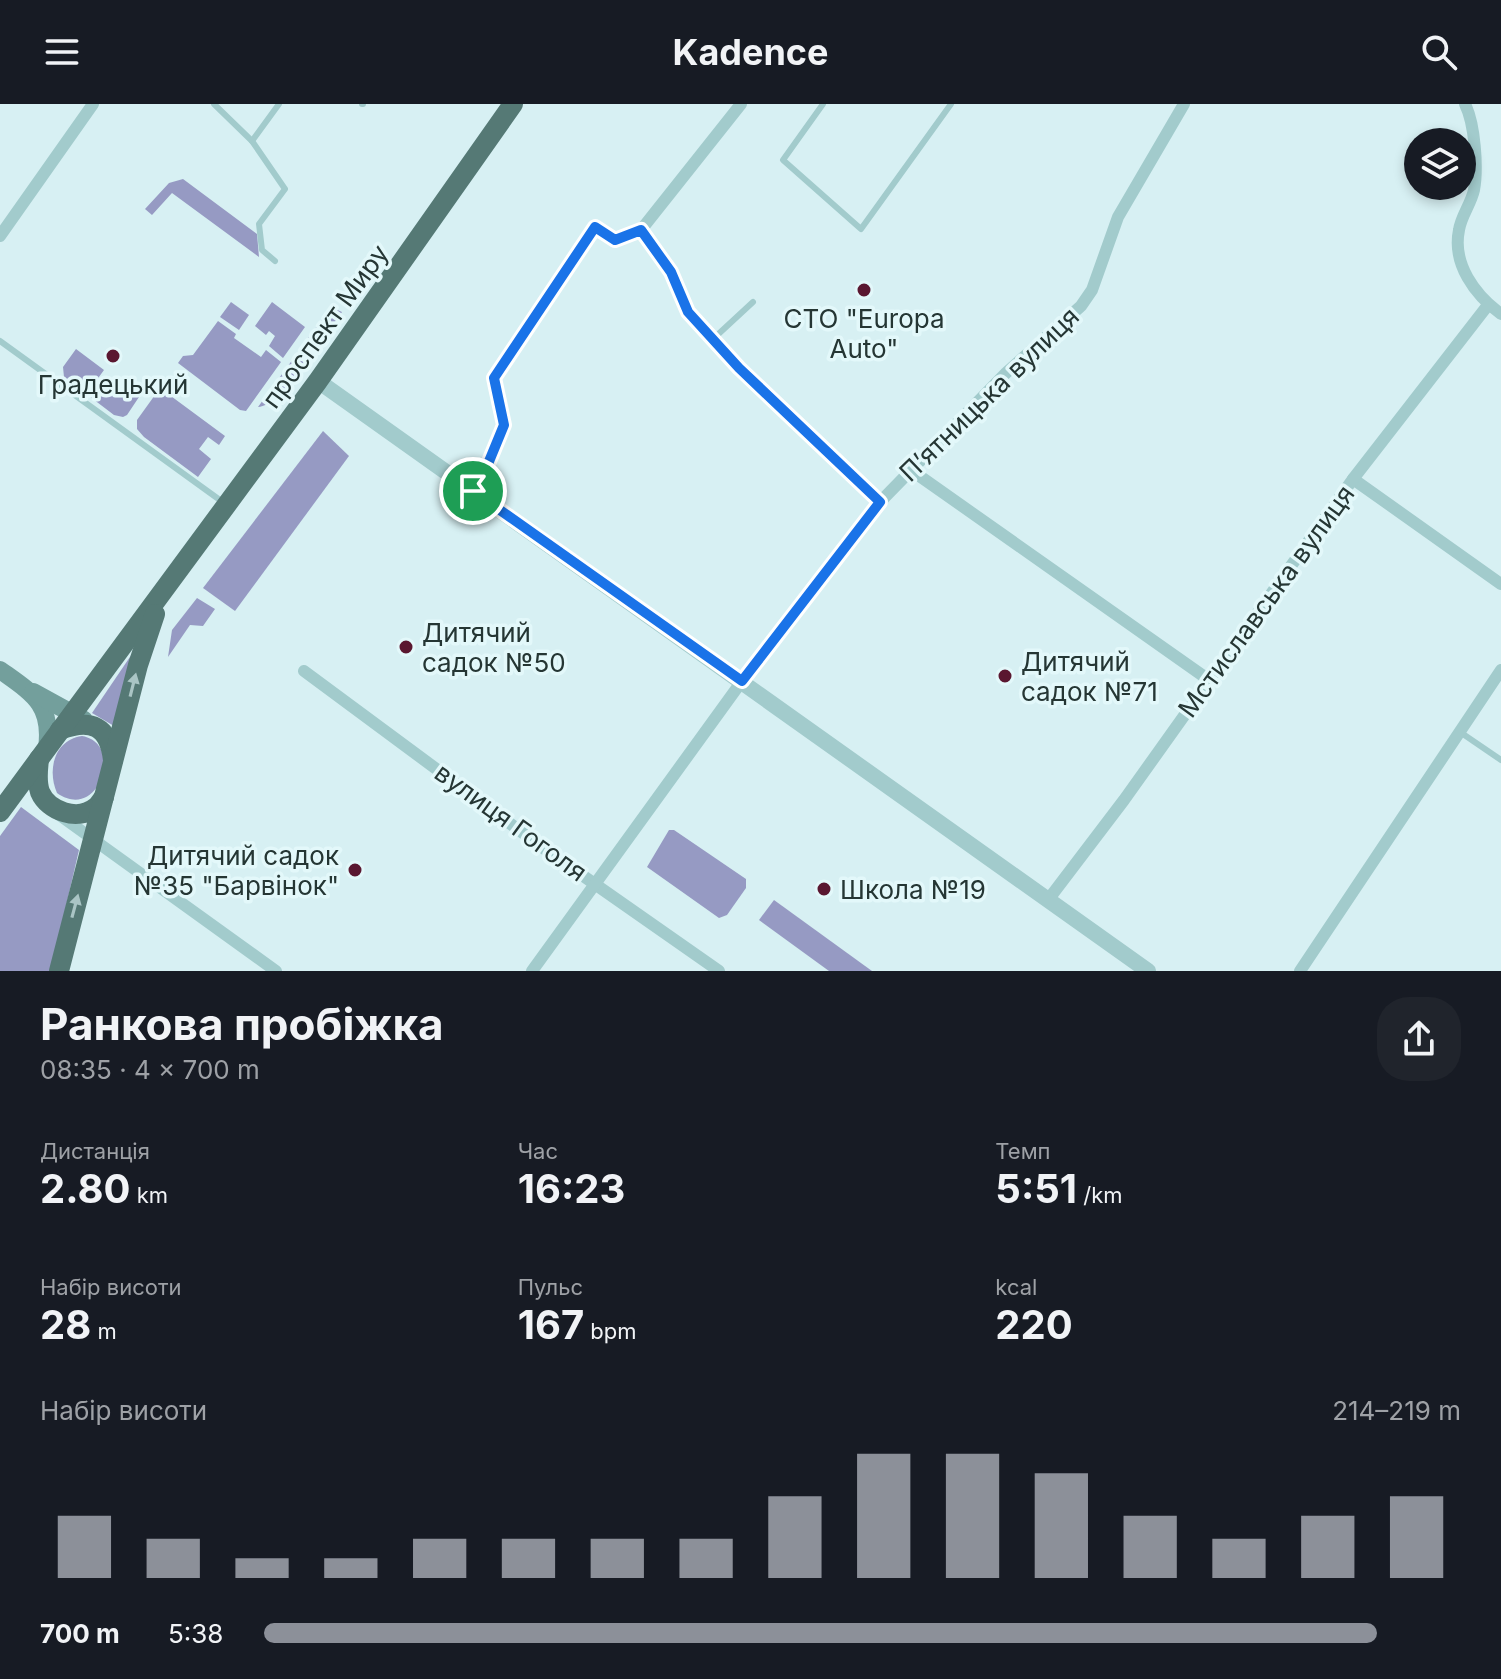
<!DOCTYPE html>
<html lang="uk">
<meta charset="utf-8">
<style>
:root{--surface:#171b24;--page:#20242c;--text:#f1f3f6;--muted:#9ea1a6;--accent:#8c9099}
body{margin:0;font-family:Inter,sans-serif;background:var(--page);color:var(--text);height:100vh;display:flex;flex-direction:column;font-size:30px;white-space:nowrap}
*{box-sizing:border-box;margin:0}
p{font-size:26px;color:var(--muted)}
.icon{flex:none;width:44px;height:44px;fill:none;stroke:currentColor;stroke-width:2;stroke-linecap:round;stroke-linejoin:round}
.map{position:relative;height:867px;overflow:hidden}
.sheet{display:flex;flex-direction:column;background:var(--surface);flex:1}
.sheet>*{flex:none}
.controls{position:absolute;left:1404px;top:24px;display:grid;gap:16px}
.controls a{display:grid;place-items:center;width:72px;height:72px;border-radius:50%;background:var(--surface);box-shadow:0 4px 12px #0003;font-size:40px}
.pin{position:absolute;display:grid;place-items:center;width:68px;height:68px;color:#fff;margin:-34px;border:4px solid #fff;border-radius:50%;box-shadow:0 2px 8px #0007}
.round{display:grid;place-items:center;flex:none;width:84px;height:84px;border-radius:32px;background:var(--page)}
.overview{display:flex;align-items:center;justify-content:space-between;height:136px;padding:0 40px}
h1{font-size:44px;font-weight:700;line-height:60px}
.stats{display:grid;grid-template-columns:repeat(3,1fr);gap:12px;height:136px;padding:8px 40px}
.stats div{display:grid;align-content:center}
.stats b{font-size:40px;font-weight:700}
.stats small{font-size:22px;font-weight:400}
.stats p{font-size:22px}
.chart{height:224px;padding:16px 40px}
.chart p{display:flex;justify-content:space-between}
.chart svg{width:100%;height:144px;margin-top:8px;stroke:var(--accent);stroke-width:6}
ul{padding:0 40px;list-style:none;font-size:26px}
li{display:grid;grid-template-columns:128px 96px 1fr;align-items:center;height:60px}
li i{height:20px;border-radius:10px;background:var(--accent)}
header{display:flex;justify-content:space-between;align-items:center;height:104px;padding:0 40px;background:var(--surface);font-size:36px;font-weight:700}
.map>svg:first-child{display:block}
.green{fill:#969ac3}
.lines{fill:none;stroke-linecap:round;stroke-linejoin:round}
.service{stroke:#a2cbcc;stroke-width:6}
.minor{stroke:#a2cbcc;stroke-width:12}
.tertiary{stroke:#a2cbcc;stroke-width:16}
.secondary{stroke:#739f9c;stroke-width:18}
.primary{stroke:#557975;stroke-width:20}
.oneway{fill:#aac5c5}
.route-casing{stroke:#fff;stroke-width:16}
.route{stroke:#1a73e8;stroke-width:10}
.poi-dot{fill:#5a1730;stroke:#e3f8fa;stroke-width:3}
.labels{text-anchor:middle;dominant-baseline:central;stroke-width:7;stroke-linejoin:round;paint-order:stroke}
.poi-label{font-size:26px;fill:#253634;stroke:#e3f8fa;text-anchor:start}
.street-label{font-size:26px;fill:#253634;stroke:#e3f8fa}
</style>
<header><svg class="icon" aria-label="menu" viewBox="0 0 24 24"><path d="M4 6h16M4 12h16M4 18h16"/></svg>Kadence<svg class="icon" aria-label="search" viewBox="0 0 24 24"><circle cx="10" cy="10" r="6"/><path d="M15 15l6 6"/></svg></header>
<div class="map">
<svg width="1501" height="867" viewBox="0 0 1501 867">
<rect width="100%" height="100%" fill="#d7f0f3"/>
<!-- green -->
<g class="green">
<path d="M183,75L257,130L259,153L172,89L152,111L145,105L169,79Z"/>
<path d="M231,198L249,211L239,226L220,213Z"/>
<path d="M272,198L305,223L283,254L269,242L275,232L269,227L266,231L255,222Z"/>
<path d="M331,203L342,208C326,230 283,302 258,303Z"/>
<path d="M218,217L236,230L234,234L261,253L266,246L281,258L246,307L240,306L178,259L183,252L193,251Z"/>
<path d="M76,245L104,266L96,277L117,293L126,282L130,284L133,280L143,287L127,311L123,313L114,311L64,273L63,263Z"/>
<path d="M160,284L225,332L219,341L208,333L199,345L211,355L198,373L144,333L137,325V316Z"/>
<path d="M323,327L349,352L235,507L203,484Z"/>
<path d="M197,494L215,505L203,522L190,521L168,553L172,526Z"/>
<path d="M134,547L114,622L92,609Z"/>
<path d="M82,632C125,639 99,719 57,689C47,666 54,636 82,632Z"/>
<path d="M21,703L79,746L51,867H0V732Z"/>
<path d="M669,726H674L746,775V784L727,811L719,814L647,763Z"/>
<path d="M774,796L872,867H829L759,816Z"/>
</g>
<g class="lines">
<!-- service -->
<g class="service">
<path d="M214,0L252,37L285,85L259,120L262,146L275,157"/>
<path d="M362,0H363"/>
<path d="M823,0L783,56L861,125L951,0"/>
<path d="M252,37L279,0"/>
<path d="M713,235L753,198"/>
<path d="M0,237L224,399"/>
<path d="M1460,628L1501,656"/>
</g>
<!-- minor -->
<g class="minor">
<path d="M1465,0C1475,20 1478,64 1474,86C1471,100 1461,112 1459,126C1452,160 1475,191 1501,210"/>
<path d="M641,126L671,168L688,208L739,264L880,398"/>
<path d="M0,132L93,0"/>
<path d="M911,366L1209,576"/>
<path d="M1353,375L1501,480"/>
<path d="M473,387L483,372L504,321L494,274L595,123L615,136L641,126L741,0"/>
<path d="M304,567L539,741L719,867"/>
<path d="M58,710L276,867"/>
<path d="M1048,796L1124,696L1353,375L1488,201"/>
<path d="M532,867L742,577L880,398L1006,269L1081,202L1092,186L1118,113L1184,0"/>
<path d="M1300,867L1501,566"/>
</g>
<!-- tertiary -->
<path class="tertiary" d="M318,277L1148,867"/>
<!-- secondary -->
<g class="secondary">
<path d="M0,566C32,589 53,600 47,644"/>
<path d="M33,588L84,616"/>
</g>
<!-- primary -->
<g class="primary">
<path d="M60,626C91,614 109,622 113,656"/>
<path d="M39,655C38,666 36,677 40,688C48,707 78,718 96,703C97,703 104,693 104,693"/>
<path d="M0,708L318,277L513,0"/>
<path d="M59,867L138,561L155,510"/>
</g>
</g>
<!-- one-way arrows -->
<defs><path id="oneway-solid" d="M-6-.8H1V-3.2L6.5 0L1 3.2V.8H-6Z" transform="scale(2)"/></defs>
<g class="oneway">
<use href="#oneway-solid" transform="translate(133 581) rotate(-76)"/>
<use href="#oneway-solid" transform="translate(75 802) rotate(-75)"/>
</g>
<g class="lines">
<!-- route casing -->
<g class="route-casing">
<path id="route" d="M595,123L615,136L641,126L671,168L688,208L739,264L880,398L742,577L473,387L483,372L504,321L494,274Z"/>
</g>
<!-- route -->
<use href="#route" class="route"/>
</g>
<!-- markers -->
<g class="poi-dot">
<circle cx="864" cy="186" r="8"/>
<circle cx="113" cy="252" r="8"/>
<circle cx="406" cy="543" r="8"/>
<circle cx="1005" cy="572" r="8"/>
<circle cx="355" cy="766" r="8"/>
<circle cx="824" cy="785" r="8"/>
</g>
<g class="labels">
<!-- poi labels -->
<g class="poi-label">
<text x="864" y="214" text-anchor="middle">СТО "Europa<tspan x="864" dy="30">Auto"</tspan></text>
<text x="113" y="280" text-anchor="middle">Градецький</text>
<text x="422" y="528">Дитячий<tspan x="422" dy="30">садок №50</tspan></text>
<text x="1021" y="557">Дитячий<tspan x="1021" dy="30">садок №71</tspan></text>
<text x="339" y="751" text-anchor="end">Дитячий садок<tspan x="339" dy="30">№35 "Барвінок"</tspan></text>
<text x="840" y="785">Школа №19</text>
</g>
<!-- street labels -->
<g class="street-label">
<text transform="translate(325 222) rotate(-54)">проспект Миру</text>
<text transform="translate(989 290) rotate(-44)">Пʼятницька вулиця</text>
<text transform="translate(1266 497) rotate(-54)">Мстиславська вулиця</text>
<text transform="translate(511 718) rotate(36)">вулиця Гоголя</text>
</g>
</g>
</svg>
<div class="controls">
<a><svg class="icon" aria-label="layers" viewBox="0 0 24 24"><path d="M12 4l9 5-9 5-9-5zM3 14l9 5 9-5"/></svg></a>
</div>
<div class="pin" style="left:473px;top:387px;background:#1e9e55"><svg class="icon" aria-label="arrive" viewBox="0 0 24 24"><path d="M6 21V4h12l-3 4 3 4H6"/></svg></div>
</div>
<section class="sheet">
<div class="overview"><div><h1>Ранкова пробіжка</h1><p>08:35 · 4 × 700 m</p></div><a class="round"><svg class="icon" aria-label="share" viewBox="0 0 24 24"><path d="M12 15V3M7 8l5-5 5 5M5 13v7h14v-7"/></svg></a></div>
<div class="stats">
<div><p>Дистанція</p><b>2.80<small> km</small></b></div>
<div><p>Час</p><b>16:23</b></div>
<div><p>Темп</p><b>5:51<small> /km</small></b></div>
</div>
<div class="stats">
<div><p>Набір висоти</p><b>28<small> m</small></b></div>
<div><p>Пульс</p><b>167<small> bpm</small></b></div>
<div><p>kcal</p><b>220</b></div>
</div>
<div class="chart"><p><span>Набір висоти</span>214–219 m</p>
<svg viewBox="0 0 160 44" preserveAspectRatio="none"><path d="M5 44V25M15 44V32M25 44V38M35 44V38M45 44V32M55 44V32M65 44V32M75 44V32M85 44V19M95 44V6M105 44V6M115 44V12M125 44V25M135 44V32M145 44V25M155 44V19"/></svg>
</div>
<ul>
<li><b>700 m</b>5:38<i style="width:93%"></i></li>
</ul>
</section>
